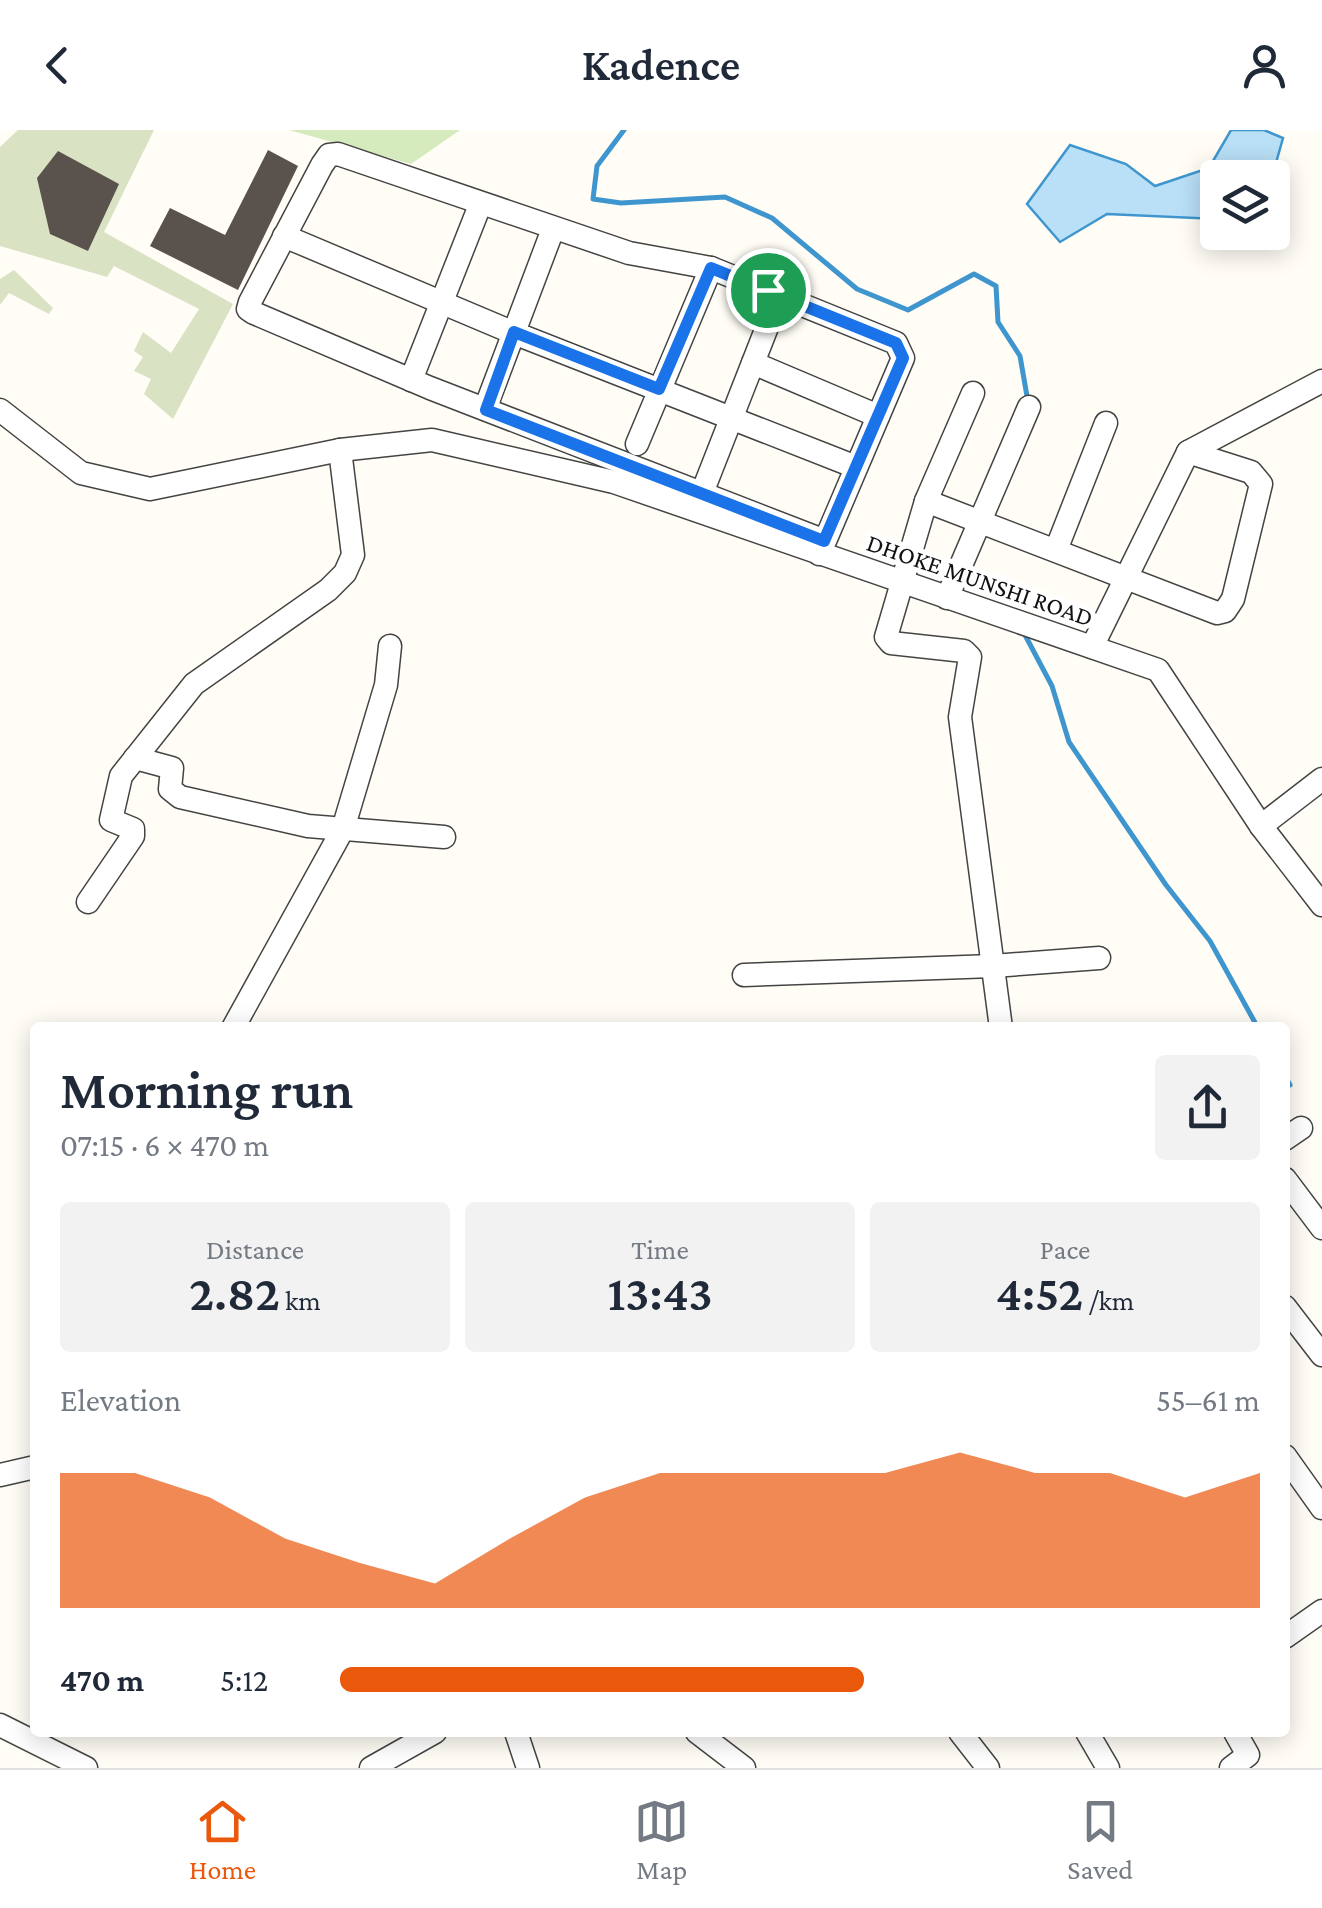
<!DOCTYPE html>
<meta charset="utf-8">
<style>
:root{--surface:#fff;--page:#f2f2f3;--text:#1f2937;--muted:#747a83;--line:#e0e1e3;--accent:#ea580c}
body{margin:0;font-family:"Crimson Pro",serif;background:var(--page);color:var(--text);height:100vh;display:flex;flex-direction:column;font-size:38px;white-space:nowrap}
*{box-sizing:border-box;margin:0}
p{font-size:32px;color:var(--muted)}
.icon{flex:none;width:55px;height:55px;fill:none;stroke:currentColor;stroke-width:2;stroke-linecap:round;stroke-linejoin:round}
.map{position:relative;flex:1;overflow:hidden}
.side{position:absolute;left:30px;top:892px;width:1260px;height:715px;display:flex;flex-direction:column;background:var(--surface);border-radius:10px;box-shadow:0 5px 25px #0003}
.side>*{flex:none}
.buttons{position:absolute;left:1200px;top:30px;display:grid;gap:20px}
.buttons a{display:grid;place-items:center;width:90px;height:90px;border-radius:10px;background:var(--surface);box-shadow:0 5px 25px #0003;font-size:50px}
.pin{position:absolute;display:grid;place-items:center;width:85px;height:85px;color:#fff;margin:-42px;border:5px solid #fff;border-radius:50%;box-shadow:0 2px 10px #0007}
.round{display:grid;place-items:center;flex:none;width:105px;height:105px;border-radius:10px;background:var(--page)}
.headline{display:flex;align-items:center;justify-content:space-between;height:170px;padding:0 30px}
h1{font-size:55px;font-weight:600;line-height:75px}
.metrics{display:grid;grid-template-columns:repeat(3,1fr);gap:15px;height:170px;padding:10px 30px}
.metrics div{display:grid;align-content:center;border-radius:10px;background:var(--page);text-align:center}
.metrics b{font-size:50px;font-weight:600}
.metrics small{font-size:28px;font-weight:400}
.metrics p{font-size:28px}
.chart{height:280px;padding:20px 30px}
.chart p{display:flex;justify-content:space-between}
.chart svg{width:100%;height:180px;margin-top:10px;fill:var(--accent);opacity:.7}
ul{padding:0 30px;list-style:none;font-size:32px}
li{display:grid;grid-template-columns:160px 120px 1fr;align-items:center;height:75px}
li i{height:25px;border-radius:12px;background:var(--accent)}
header{display:flex;justify-content:space-between;align-items:center;height:130px;padding:0 30px;background:var(--surface);font-size:45px;font-weight:600}
.tabs{display:flex;justify-content:space-around;align-items:center;height:140px;border-top:2px solid var(--line);background:var(--surface);font-size:28px;color:var(--muted)}
.tabs a{display:grid;justify-items:center;gap:5px}
.tabs .on{color:var(--accent)}
.map>svg:first-child{display:block}
.green{fill:#d5ebbd}
.cemetery{fill:#d9e3c4}
.water{fill:#b9e0f7;stroke:#3f96cf;stroke-width:2.5}
.lines{fill:none;stroke-linecap:round;stroke-linejoin:round}
.stream{stroke:#3f96cf;stroke-width:5}
.building{fill:#5a524d}
.minor-casing{stroke:#444;stroke-width:25}
.minor{stroke:#fff;stroke-width:22}
.route-casing{stroke:#fff;stroke-width:20}
.route{stroke:#1a73e8;stroke-width:12}
.labels{text-anchor:middle;dominant-baseline:central;stroke-width:10;stroke-linejoin:round;paint-order:stroke}
.street-label{font-size:25px;fill:#111;stroke:#fff}
</style>
<header><svg class="icon" aria-label="back" viewBox="0 0 24 24"><path d="M15 5l-7 7 7 7"/></svg>Kadence<svg class="icon" aria-label="person" viewBox="0 0 24 24"><circle cx="12" cy="8" r="4"/><path d="M4 21q1-7 8-7t8 7"/></svg></header>
<div class="map">
<svg width="1322" height="1638" viewBox="0 0 1322 1638">
<rect width="100%" height="100%" fill="#fffdf5"/>
<!-- green -->
<path class="green" d="M289,0H460L411,34Z"/>
<!-- cemetery -->
<g class="cemetery">
<path d="M18,0H154L104,102L233,174L173,289L144,264L151,249L134,241L143,227L134,221L143,202L171,223L199,179L114,136L107,147L0,116V17Z"/>
<path d="M14,140L53,178L49,184L9,163L0,175V149Z"/>
</g>
<!-- water -->
<path class="water" d="M1231,0H1264L1283,8L1272,47L1218,48L1217,89L1107,84L1060,112L1027,74L1070,15L1126,34L1155,56L1209,38Z"/>
<g class="lines">
<!-- stream -->
<g class="stream">
<path d="M624,0L597,36L593,69L621,73L725,67L772,88L857,159L908,180L974,144L996,156L998,192L1020,226L1028,272"/>
<path d="M1025,505L1052,556L1069,612L1166,755L1210,811L1258,898"/>
<path d="M1285,946L1290,955"/>
</g>
</g>
<!-- building -->
<g class="building">
<path d="M268,20L298,36L238,160L150,116L170,78L225,105Z"/>
<path d="M58,21L119,54L88,121L50,104L37,48Z"/>
</g>
<g class="lines">
<!-- minor casing -->
<g class="minor-casing">
<g id="minor">
<path d="M284,106L514,203L856,337"/>
<path d="M753,233L878,286"/>
<path d="M411,250L480,75"/>
<path d="M973,263L926,371L886,507L891,513L964,521L970,527L960,587L1001,898"/>
<path d="M485,279L553,99"/>
<path d="M0,280L81,343L150,359L340,320L432,310L614,352L1158,540L1261,696L1322,775"/>
<path d="M637,314L711,138"/>
<path d="M702,363L780,164"/>
<path d="M926,371L1217,483L1225,481L1233,469L1261,354L1251,342L1188,322"/>
<path d="M1056,420L1106,293"/>
<path d="M819,424L825,411L903,228L896,213L711,138L629,123L338,24L329,25L322,35L250,172L248,179L254,183L430,258L825,411"/>
<path d="M947,468L1029,277"/>
<path d="M1092,517L1188,322L1322,251"/>
<path d="M135,628L172,638L170,659L180,667L308,696L444,707"/>
<path d="M1261,696L1322,649"/>
<path d="M88,772L133,706V699L111,690L121,646L194,554L328,460L345,443L353,425L340,320"/>
<path d="M744,845L993,836L1099,828"/>
<path d="M233,898L343,699L386,555L390,516"/>
<path d="M1285,1009L1301,998"/>
<path d="M1285,1049L1322,1098"/>
<path d="M1285,1177L1322,1225"/>
<path d="M1285,1326L1322,1378"/>
<path d="M0,1345L35,1337"/>
<path d="M1285,1507L1322,1481"/>
<path d="M0,1595L86,1638"/>
<path d="M516,1602L528,1638"/>
<path d="M697,1602L744,1638"/>
<path d="M960,1602L988,1638"/>
<path d="M1087,1602L1108,1638"/>
<path d="M371,1638L435,1602"/>
<path d="M1231,1638L1248,1625L1235,1602"/>
</g>
</g>
<!-- minor -->
<use href="#minor" class="minor"/>
</g>
<g class="lines">
<!-- route casing -->
<g class="route-casing">
<path id="route" d="M711,138L896,213L903,228L824,411L486,280L514,202L659,259Z"/>
</g>
<!-- route -->
<use href="#route" class="route"/>
</g>
<g class="labels">
<!-- street labels -->
<g class="street-label">
<text transform="translate(980 450) rotate(19)">DHOKE MUNSHI ROAD</text>
</g>
</g>
</svg>
<div class="buttons">
<a><svg class="icon" aria-label="layers" viewBox="0 0 24 24"><path d="M12 4l9 5-9 5-9-5zM3 14l9 5 9-5"/></svg></a>
</div>
<div class="pin" style="left:768px;top:160px;background:#1e9e55"><svg class="icon" aria-label="arrive" viewBox="0 0 24 24"><path d="M6 21V4h12l-3 4 3 4H6"/></svg></div>
<section class="side">
<div class="headline"><div><h1>Morning run</h1><p>07:15 · 6 × 470 m</p></div><a class="round"><svg class="icon" aria-label="share" viewBox="0 0 24 24"><path d="M12 15V3M7 8l5-5 5 5M5 13v7h14v-7"/></svg></a></div>
<div class="metrics">
<div><p>Distance</p><b>2.82<small> km</small></b></div>
<div><p>Time</p><b>13:43</b></div>
<div><p>Pace</p><b>4:52<small> /km</small></b></div>
</div>
<div class="chart"><p><span>Elevation</span>55–61 m</p>
<svg viewBox="0 0 160 44" preserveAspectRatio="none"><path d="M0 44V11L10 11L20 17L30 27L40 33L50 38L60 27L70 17L80 11L90 11L100 11L110 11L120 6L130 11L140 11L150 17L160 11V44z"/></svg>
</div>
<ul>
<li><b>470 m</b>5:12<i style="width:57%"></i></li>
</ul>
</section>
</div>
<nav class="tabs">
<a class="on"><svg class="icon" aria-label="home" viewBox="0 0 24 24"><path d="M3 11l9-7 9 7M6 9v11h12V9"/></svg>Home</a>
<a><svg class="icon" aria-label="map" viewBox="0 0 24 24"><path d="M3 6l6-2 6 2 6-2v14l-6 2-6-2-6 2zM9 4v14M15 6v14"/></svg>Map</a>
<a><svg class="icon" aria-label="saved" viewBox="0 0 24 24"><path d="M7 4h10v16l-5-4-5 4z"/></svg>Saved</a>
</nav>
